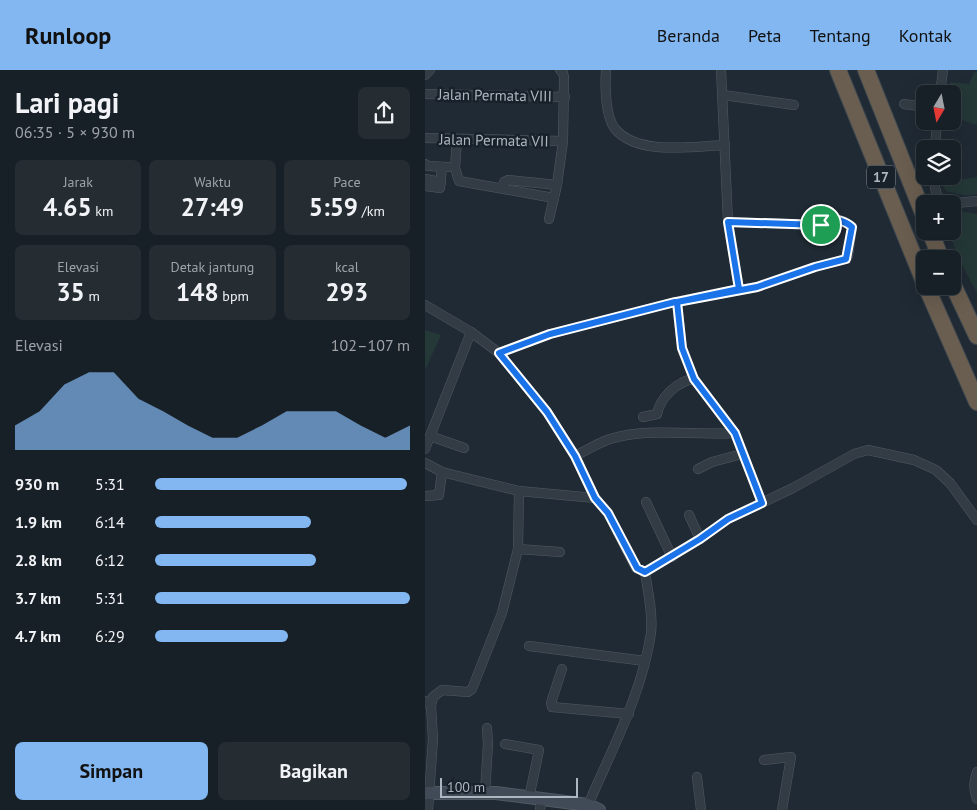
<!DOCTYPE html>
<html lang="id">
<meta charset="utf-8">
<style>
:root{--surface:#182027;--page:#252d33;--text:#f1f3f6;--muted:#9fa3a7;--line:#363e44;--accent:#82b7f1}
body{margin:0;font-family:"PT Sans",sans-serif;background:var(--page);color:var(--text);height:100vh;display:flex;flex-direction:column;font-size:19px;white-space:nowrap}
*{box-sizing:border-box;margin:0}
p{font-size:16px;color:var(--muted)}
.icon{flex:none;width:28px;height:28px;fill:none;stroke:currentColor;stroke-width:2;stroke-linecap:round;stroke-linejoin:round}
.map{position:relative;flex:1;overflow:hidden}
.sheet{display:flex;flex-direction:column;background:var(--surface);width:425px}
.sheet>*{flex:none}
.needle{width:32px;rotate:190deg}
.buttons{position:absolute;left:491px;top:15px;display:grid;gap:10px}
.buttons a{display:grid;place-items:center;width:45px;height:45px;border-radius:8px;background:var(--surface);box-shadow:0 5px 20px #0002,0 0 0 1px var(--line);font-size:25px}
.scale{position:absolute;left:15px;bottom:12px;width:138px;box-sizing:border-box;padding-left:5px;border:2px solid #adb7c2;border-top:0;font-size:14px;line-height:18px;white-space:nowrap;color:#adb7c2;-webkit-text-stroke:4px #182129;paint-order:stroke}
.pin{position:absolute;display:grid;place-items:center;width:42px;height:42px;color:#fff;margin:-21px;border:2px solid #fff;border-radius:50%;box-shadow:0 1px 5px #0007}
.round{display:grid;place-items:center;flex:none;width:52px;height:52px;border-radius:8px;background:var(--page)}
.head{display:flex;align-items:center;justify-content:space-between;height:85px;padding:0 15px}
h1{font-size:28px;font-weight:800;line-height:38px}
.figures{display:grid;grid-template-columns:repeat(3,1fr);gap:8px;height:85px;padding:5px 15px}
.figures div{display:grid;align-content:center;border-radius:8px;background:var(--page);text-align:center}
.figures b{font-size:25px;font-weight:800}
.figures small{font-size:14px;font-weight:400}
.figures p{font-size:14px}
.chart{height:140px;padding:10px 15px}
.chart p{display:flex;justify-content:space-between}
.chart svg{width:100%;height:90px;margin-top:5px;fill:var(--accent);opacity:.7}
.button{display:flex;gap:10px;margin-top:auto;padding:10px 15px}
.button a{flex:1;height:58px;border-radius:8px;background:var(--accent);color:#111;font-size:20px;font-weight:800;line-height:58px;text-align:center}
.button a+a{background:var(--page);color:var(--text)}
ul{padding:0 15px;list-style:none;font-size:16px}
li{display:grid;grid-template-columns:80px 60px 1fr;align-items:center;height:38px}
li i{height:12px;border-radius:6px;background:var(--accent)}
header{display:flex;align-items:center;gap:30px;box-sizing:border-box;height:70px;padding:0 25px;background:var(--accent);color:#111}
header strong{font-size:24px}
nav{display:flex;gap:28px;margin-inline-start:auto;font-size:18px}
main{display:flex;flex:1;min-height:0}
.map>svg:first-child{display:block}
.green{fill:#243837}
.lines{fill:none;stroke-linecap:round;stroke-linejoin:round}
.street-casing{stroke:#505a63;stroke-width:10}
.secondary-casing{stroke:#505a63;stroke-width:14}
.highway-casing{stroke:#3d474f;stroke-width:18}
.street{stroke:#333c44;stroke-width:9}
.secondary{stroke:#414b57;stroke-width:12}
.highway{stroke:#6a5e50;stroke-width:16}
.route-casing{stroke:#fff;stroke-width:10}
.route{stroke:#1a73e8;stroke-width:6}
.labels{text-anchor:middle;dominant-baseline:central;stroke-width:5;stroke-linejoin:round;paint-order:stroke}
.shield{fill:#182129;stroke:#808a94;stroke-width:1}
.shield-label{font-size:14px;font-weight:bold;fill:#adb7c2}
.street-label{font-size:15px;fill:#adb7c2;stroke:#182129}
</style>
<header>
<strong>Runloop</strong>
<nav><a>Beranda</a><a>Peta</a><a>Tentang</a><a>Kontak</a></nav>
</header>
<main>
<section class="sheet">
<div class="head"><div><h1>Lari pagi</h1><p>06:35 · 5 × 930 m</p></div><a class="round"><svg class="icon" aria-label="share" viewBox="0 0 24 24"><path d="M12 15V3M7 8l5-5 5 5M5 13v7h14v-7"/></svg></a></div>
<div class="figures">
<div><p>Jarak</p><b>4.65<small> km</small></b></div>
<div><p>Waktu</p><b>27:49</b></div>
<div><p>Pace</p><b>5:59<small> /km</small></b></div>
</div>
<div class="figures">
<div><p>Elevasi</p><b>35<small> m</small></b></div>
<div><p>Detak jantung</p><b>148<small> bpm</small></b></div>
<div><p>kcal</p><b>293</b></div>
</div>
<div class="chart"><p><span>Elevasi</span>102–107 m</p>
<svg viewBox="0 0 160 44" preserveAspectRatio="none"><path d="M0 44V32L10 25L20 12L30 6L40 6L50 19L60 25L70 32L80 38L90 38L100 32L110 25L120 25L130 25L140 32L150 38L160 32V44z"/></svg>
</div>
<ul>
<li><b>930 m</b>5:31<i style="width:99%"></i></li>
<li><b>1.9 km</b>6:14<i style="width:61%"></i></li>
<li><b>2.8 km</b>6:12<i style="width:63%"></i></li>
<li><b>3.7 km</b>5:31<i style="width:100%"></i></li>
<li><b>4.7 km</b>6:29<i style="width:52%"></i></li>
</ul>
<div class="button"><a>Simpan</a><a>Bagikan</a></div>
</section>
<div class="map">
<svg width="552" height="740" viewBox="0 0 552 740">
<rect width="100%" height="100%" fill="#202a34"/>
<!-- green -->
<g class="green">
<path d="M552,1V55L537,50L522,53V51H528V24H524L525,12L544,14L549,3Z"/>
<path d="M552,107V124L543,126L521,121L515,109L521,108L533,110Z"/>
<path d="M529,140L552,144V223L536,193L523,161H528V143Z"/>
<path d="M0,260L16,265L0,300Z"/>
</g>
<g class="lines">
<!-- street casing -->
<g class="street-casing">
<g id="street">
<path d="M181,0C180,16 180,48 191,60C215,86 268,76 300,75"/>
<path d="M296,0L303,152L314,219"/>
<path d="M0,5L5,0"/>
<path d="M0,24L140,27"/>
<path d="M515,24L518,0"/>
<path d="M298,25L369,35"/>
<path d="M479,34L500,37"/>
<path d="M0,68L138,71"/>
<path d="M32,69L30,98L34,111L129,128"/>
<path d="M510,79L512,51"/>
<path d="M0,94L3,96L23,97"/>
<path d="M509,106L510,118L514,131L532,133L552,131"/>
<path d="M0,109L16,112"/>
<path d="M0,116L15,118L17,97"/>
<path d="M77,118L79,112L83,110L132,115"/>
<path d="M124,149L132,115L138,71L139,7L138,3L135,0"/>
<path d="M252,232L257,279L269,309L310,363L337,433"/>
<path d="M0,235L46,262L74,283L122,342L150,386L170,428L183,443L211,498L220,502"/>
<path d="M74,283L125,264L250,232L332,217L390,197L421,189L423,186L427,157C417,148 406,147 396,155L303,152"/>
<path d="M218,347L232,344C235,328 252,311 269,309"/>
<path d="M5,366L39,378"/>
<path d="M0,379L46,262"/>
<path d="M150,386C162,380 173,373 185,369C226,357 269,366 310,363"/>
<path d="M0,393L17,402L94,421L170,428"/>
<path d="M273,399L287,392L317,384"/>
<path d="M0,426L14,425L17,402"/>
<path d="M221,432L247,487"/>
<path d="M264,445L275,469"/>
<path d="M93,479L135,482"/>
<path d="M220,502L275,469L303,449L368,418L429,384L443,380L489,390L511,400L525,413L552,450"/>
<path d="M104,576L220,591"/>
<path d="M137,599L126,633L127,637L204,644"/>
<path d="M0,631L6,636L8,669L3,740"/>
<path d="M6,636L8,627L17,620L43,622L47,619L77,543L93,479L94,421"/>
<path d="M80,674L114,680L104,728"/>
<path d="M339,690L366,687L357,740"/>
<path d="M552,702C549,712 548,719 552,729"/>
<path d="M272,707L276,740"/>
<path d="M60,723L63,674L62,658"/>
<path d="M163,735C187,679 217,624 226,563C228,543 223,522 220,502"/>
<path d="M115,740L116,730"/>
</g>
</g>
<!-- secondary casing -->
<g class="secondary-casing">
<path id="secondary" d="M0,723H71L163,735L174,740"/>
</g>
<!-- highway casing -->
<g class="highway-casing">
<g id="highway">
<path d="M413,0L500,214"/>
<path d="M441,0L500,148"/>
<path d="M505,161L516,189"/>
<path d="M528,215L552,266"/>
<path d="M501,216L552,332"/>
</g>
</g>
<!-- street -->
<use href="#street" class="street"/>
<!-- secondary -->
<use href="#secondary" class="secondary"/>
<!-- highway -->
<use href="#highway" class="highway"/>
</g>
<g class="lines">
<!-- route casing -->
<g class="route-casing">
<path id="route" d="M396,155L303,152L314,219L252,232H250L125,264L74,283L122,342L150,386L170,428L183,443L212,498L220,502L275,469L303,449L337,433L310,363L269,309L257,278L252,232L332,217L390,197L421,189L427,157C420,151 410,148 401,150L396,155"/>
</g>
<!-- route -->
<use href="#route" class="route"/>
</g>
<g class="labels">
<!-- shield labels -->
<rect class="shield" x="442" y="95.5" width="28" height="23" rx="4"/>
<g class="shield-label">
<text x="456" y="107">17</text>
</g>
<!-- street labels -->
<g class="street-label">
<text transform="translate(70 25) rotate(1)">Jalan Permata VIII</text>
<text transform="translate(69 70) rotate(1)">Jalan Permata VII</text>
</g>
</g>
</svg>
<div class="buttons">
<a><svg class="needle" viewBox="-14 -14 28 28"><path d="M0-13l5 13h-10z" fill="#e53935"/><path d="M0 13l5-13h-10z" fill="#9fa3a7"/></svg></a>
<a><svg class="icon" aria-label="layers" viewBox="0 0 24 24"><path d="M12 4l9 5-9 5-9-5zM3 14l9 5 9-5"/></svg></a>
<a>+</a>
<a>−</a>
</div>
<div class="scale">100 m</div>
<div class="pin" style="left:396px;top:155px;background:#1e9e55"><svg class="icon" aria-label="arrive" viewBox="0 0 24 24"><path d="M6 21V4h12l-3 4 3 4H6"/></svg></div>
</div>
</main>
